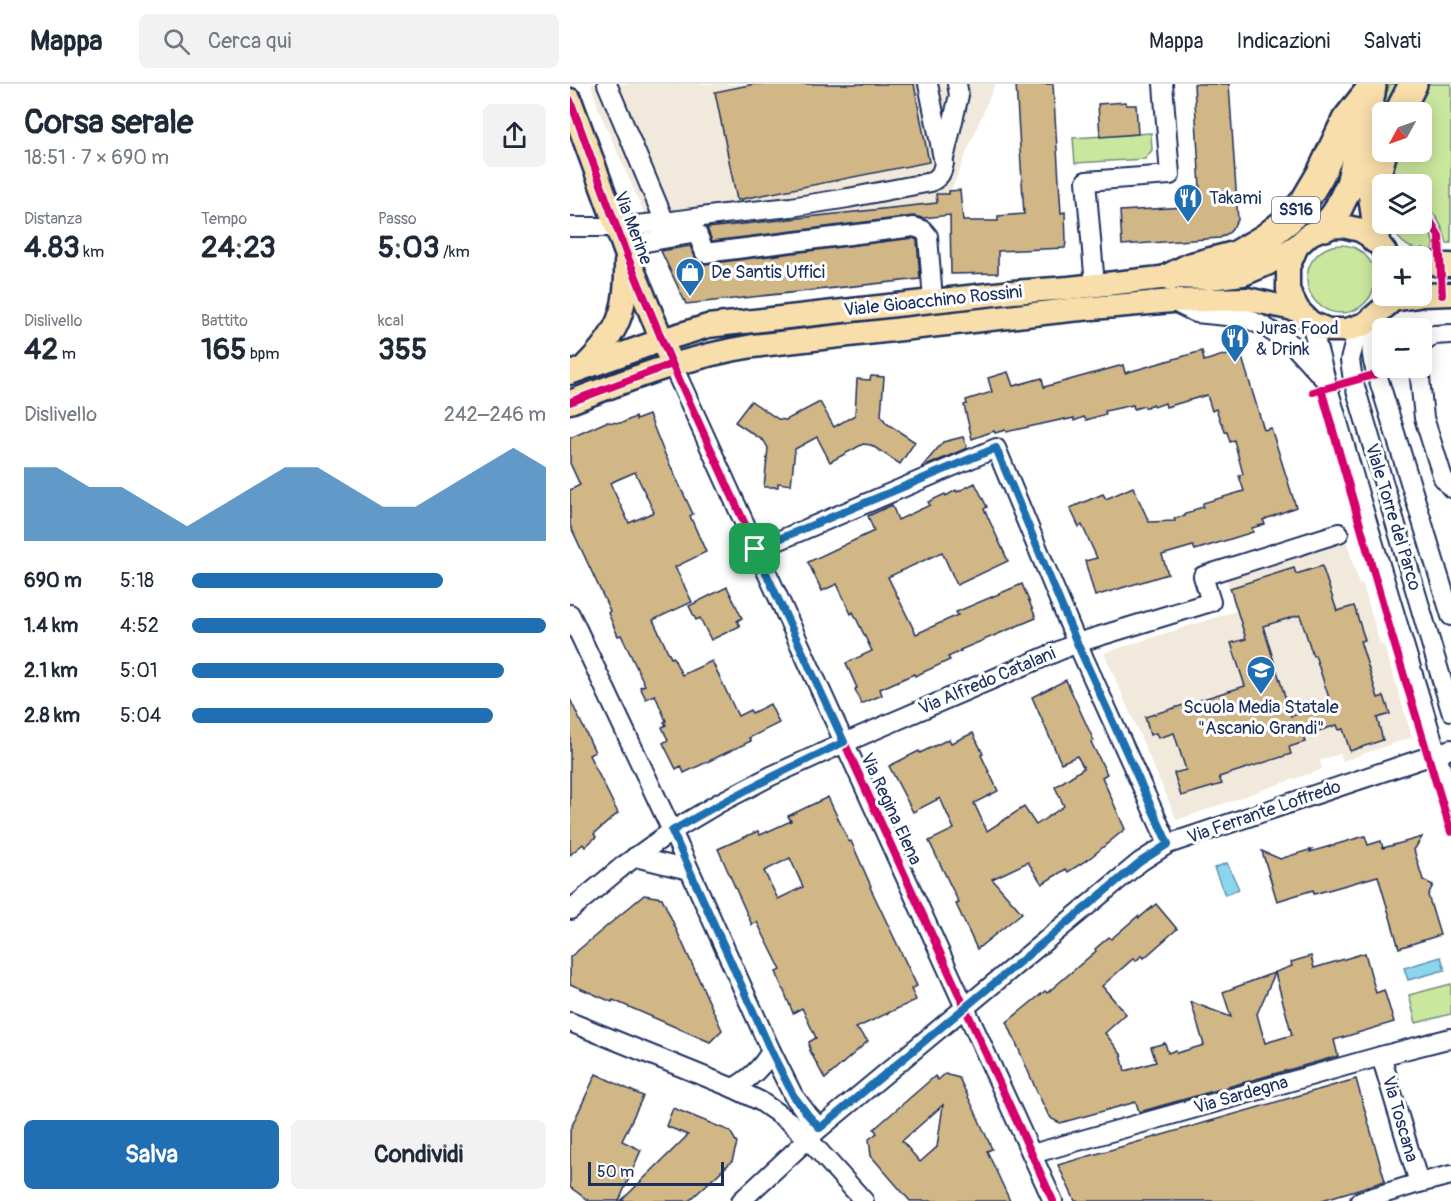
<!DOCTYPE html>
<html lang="it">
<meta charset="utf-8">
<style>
:root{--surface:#fff;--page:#f2f2f3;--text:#1f2937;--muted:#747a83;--line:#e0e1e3;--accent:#1f6fb2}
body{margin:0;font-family:Pangolin,sans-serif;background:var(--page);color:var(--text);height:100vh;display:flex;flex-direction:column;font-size:22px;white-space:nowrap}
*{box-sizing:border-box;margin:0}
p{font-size:20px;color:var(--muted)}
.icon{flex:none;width:33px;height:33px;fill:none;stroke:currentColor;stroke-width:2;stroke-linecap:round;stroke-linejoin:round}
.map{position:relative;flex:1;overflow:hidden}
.side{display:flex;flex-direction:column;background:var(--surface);width:570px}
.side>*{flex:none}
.needle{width:39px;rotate:230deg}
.tools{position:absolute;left:802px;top:18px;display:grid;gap:12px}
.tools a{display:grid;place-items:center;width:60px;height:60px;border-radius:9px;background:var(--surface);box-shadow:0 3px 15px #0003;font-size:30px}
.scale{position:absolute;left:18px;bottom:15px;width:136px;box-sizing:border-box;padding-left:6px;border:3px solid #1b2f5e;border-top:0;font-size:16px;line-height:21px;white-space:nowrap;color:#1b2f5e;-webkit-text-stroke:4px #fff;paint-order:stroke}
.pin{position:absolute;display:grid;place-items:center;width:51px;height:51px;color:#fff;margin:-26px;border-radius:12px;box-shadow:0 3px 9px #0006}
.round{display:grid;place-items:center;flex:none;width:63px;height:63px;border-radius:9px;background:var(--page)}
.headline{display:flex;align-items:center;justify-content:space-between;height:102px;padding:0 24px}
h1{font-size:33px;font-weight:700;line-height:45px}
.stats{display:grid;grid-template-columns:repeat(3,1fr);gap:9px;height:102px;padding:6px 24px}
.stats div{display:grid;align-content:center}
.stats b{font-size:30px;font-weight:700}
.stats small{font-size:16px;font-weight:400}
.stats p{font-size:16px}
.chart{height:168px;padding:12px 24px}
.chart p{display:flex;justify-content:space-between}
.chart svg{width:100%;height:108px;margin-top:6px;fill:var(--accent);opacity:.7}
.primary-button{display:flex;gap:12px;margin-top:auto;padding:12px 24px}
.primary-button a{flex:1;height:69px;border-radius:9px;background:var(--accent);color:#fff;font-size:24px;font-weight:700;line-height:69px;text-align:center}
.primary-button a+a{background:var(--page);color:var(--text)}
ul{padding:0 24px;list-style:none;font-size:20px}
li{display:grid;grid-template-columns:96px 72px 1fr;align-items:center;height:45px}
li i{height:15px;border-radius:8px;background:var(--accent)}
header{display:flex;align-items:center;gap:36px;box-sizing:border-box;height:84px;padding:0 30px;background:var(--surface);border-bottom:2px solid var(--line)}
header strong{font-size:28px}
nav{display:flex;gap:33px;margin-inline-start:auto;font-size:21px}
.search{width:420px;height:54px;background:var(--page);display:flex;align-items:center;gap:15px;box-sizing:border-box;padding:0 21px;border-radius:9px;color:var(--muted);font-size:22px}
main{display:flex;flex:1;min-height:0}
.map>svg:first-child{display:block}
.built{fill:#f1e9db}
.green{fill:#cae79e;stroke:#728b7e;stroke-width:1.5}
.water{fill:#8cd6ed;stroke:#5f93b4;stroke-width:1.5}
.building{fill:#d1b686;stroke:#1b2f5e;stroke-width:1.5;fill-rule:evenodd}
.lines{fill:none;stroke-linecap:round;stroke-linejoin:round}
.minor-casing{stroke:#1b2f5e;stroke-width:22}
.major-casing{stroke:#1b2f5e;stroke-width:27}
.highway-casing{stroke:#1b2f5e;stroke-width:32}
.minor{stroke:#fff;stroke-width:18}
.major{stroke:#f8deab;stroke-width:22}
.highway{stroke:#f8deab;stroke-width:27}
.cycleway-casing{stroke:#fff;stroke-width:11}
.cycleway{stroke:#d6006c;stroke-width:8}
.route-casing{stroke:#fff;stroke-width:12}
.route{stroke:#1f6fb2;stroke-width:8}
.labels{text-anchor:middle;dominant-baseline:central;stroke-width:6;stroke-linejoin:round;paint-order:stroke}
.shield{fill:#fff;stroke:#5f6d8e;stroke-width:1.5}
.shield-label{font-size:16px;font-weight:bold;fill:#1b2f5e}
.poi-label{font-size:18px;fill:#1b2f5e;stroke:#fff;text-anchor:start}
.street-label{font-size:18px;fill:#1b2f5e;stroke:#fff}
</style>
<header>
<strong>Mappa</strong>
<div class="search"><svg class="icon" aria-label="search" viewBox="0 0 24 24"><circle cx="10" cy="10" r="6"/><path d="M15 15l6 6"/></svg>Cerca qui</div>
<nav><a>Mappa</a><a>Indicazioni</a><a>Salvati</a></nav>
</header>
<main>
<section class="side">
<div class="headline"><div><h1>Corsa serale</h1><p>18:51 · 7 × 690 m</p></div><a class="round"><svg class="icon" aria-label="share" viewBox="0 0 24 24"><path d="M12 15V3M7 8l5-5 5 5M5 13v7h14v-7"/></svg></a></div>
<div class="stats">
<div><p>Distanza</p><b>4.83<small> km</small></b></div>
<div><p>Tempo</p><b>24:23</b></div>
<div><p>Passo</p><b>5:03<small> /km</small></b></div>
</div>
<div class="stats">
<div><p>Dislivello</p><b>42<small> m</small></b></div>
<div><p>Battito</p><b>165<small> bpm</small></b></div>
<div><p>kcal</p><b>355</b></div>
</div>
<div class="chart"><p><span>Dislivello</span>242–246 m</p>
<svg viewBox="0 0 160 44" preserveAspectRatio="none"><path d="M0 44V14L10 14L20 22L30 22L40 30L50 38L60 30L70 22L80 14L90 14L100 22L110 30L120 30L130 22L140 14L150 6L160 14V44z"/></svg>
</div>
<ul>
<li><b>690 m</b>5:18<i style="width:71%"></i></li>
<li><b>1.4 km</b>4:52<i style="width:100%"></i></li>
<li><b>2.1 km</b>5:01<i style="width:88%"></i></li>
<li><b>2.8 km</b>5:04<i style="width:85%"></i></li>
</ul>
<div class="primary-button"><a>Salva</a><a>Condividi</a></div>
</section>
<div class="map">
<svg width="881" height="1117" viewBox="0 0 881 1117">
<rect width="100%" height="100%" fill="#fff"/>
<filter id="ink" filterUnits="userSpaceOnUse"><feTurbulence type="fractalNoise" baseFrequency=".0167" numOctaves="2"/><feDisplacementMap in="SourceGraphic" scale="12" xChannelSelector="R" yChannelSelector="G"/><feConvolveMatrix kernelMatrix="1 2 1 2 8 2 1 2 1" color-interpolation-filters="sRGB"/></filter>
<g filter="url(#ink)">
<!-- built -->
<g class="built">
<path d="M21,0H425L380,109L366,110L367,119L136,145L83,149L30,29Z"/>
<path d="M777,458L789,500H793L810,561H814L842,653L773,677L770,670L750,676L752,685L607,736L534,569L666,527L656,494Z"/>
</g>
<!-- green -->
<g class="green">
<path d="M820,0H833L819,28H813V42L802,72H796L812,21Z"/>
<path d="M856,0H881V159L877,160C873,142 866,130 852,118V100H813L822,68H852V28H840Z"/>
<path d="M581,49L582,66L575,75L505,79L503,54Z"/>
<path d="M852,135C859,145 864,154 864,167C841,168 830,160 819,140H852Z"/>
<circle cx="771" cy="195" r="34"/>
<path d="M881,900V930L846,939L839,911Z"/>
</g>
<!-- water -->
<g class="water">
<path d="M657,779L669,805L655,811L644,784Z"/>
<path d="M871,873L875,886L838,896L834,884Z"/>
</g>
<!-- building -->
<g class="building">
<path d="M184,0H344L359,78L167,116L145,8Z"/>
<path d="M446,0H483L491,129L495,128L496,158L495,164L428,167V189L381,190L380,131L353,134L343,132L142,157L137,144L367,119L366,110H379V107L390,106L393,137H428V132L454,130Z"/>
<path d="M624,0H659L668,136L660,148L650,154L552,161L550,127L631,122Z"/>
<path d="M556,18V21H566L568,50L530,53L528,20Z"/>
<path d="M343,154L347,156L350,195L116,220L91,167L120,162L127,177L131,179L136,180Z"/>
<path d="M632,267L634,277L653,271L654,272L666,269L667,272L671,270L694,346L701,344L726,423L693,436L695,440L682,444L683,448L625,466L623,462L592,471L598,490L525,512L515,477L527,474L512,441L509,443L500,424L533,410L536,415L563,403L579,438L605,437L604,434L615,432V430L623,428V426L633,423V419L674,407L669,392L673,390L664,356L660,358L657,348H655L652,339H651L646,325L642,327L637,311L596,323L595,319L584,323L583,320L575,324L574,322L564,325L563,321L535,327L536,330L516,336L514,333L504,337V334L495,336V335L436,348L435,346L425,349L424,347L402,355L394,321L397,320L396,316L422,308L418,294L438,288L443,302L472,294L474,303L553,281L555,289Z"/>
<path d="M301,292L314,293L311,331L316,339L345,358L330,380L301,361L293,360L260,378L247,353L225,365L221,401L208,399V403H194L198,364L194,357L165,338L181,317L208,335L216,336L250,318L264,343L285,331L287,295L300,296Z"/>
<path d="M79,331L93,366L123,430L120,432L136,468L105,483L122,518L83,536L101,574L103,573L112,591L142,577L168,632L180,626L182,629L200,620L209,639L179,654L181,657L114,689L111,682L106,685L93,659L98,656L92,643L96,641L94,638L96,637L85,611L76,615L70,603L75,601L51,551L48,552L38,529L40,527L0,441V406L10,401L0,379V354L36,338L52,339L65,333L66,336ZM65,388L84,428L59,439L40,399Z"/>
<path d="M393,353L397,364L351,384L373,358Z"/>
<path d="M405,399L417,423L414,425L416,429L438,477L387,501L372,468L318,493L346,550L388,531L386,528L452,500L466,534L390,566L391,567L378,573L380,576L345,592L344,590L310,605L312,611L291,620L285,605L287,604L276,579L302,567L283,528L281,530L267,500L252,507L238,478L304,447L298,432L322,421L328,436L360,421L358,418L375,410L376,412L386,406L387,408Z"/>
<path d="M752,482L767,527L784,522L795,556L790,557L808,614L814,612L820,630L807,634L813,656L780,667L773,645L769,646L767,641L733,652L735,658L719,663L721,670L649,693L652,700L611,712L604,689L616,686L604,649L588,654L586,649L580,651L575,633L675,602L661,559L676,555L660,504L724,484L726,490ZM730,531L743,572L745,571L761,620L721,632L693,542Z"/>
<path d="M157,503L172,534L167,537L170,542L141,556L130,534L126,536L119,522Z"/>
<path d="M496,596L524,657L521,658L537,690L532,693L555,745L520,774L498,788L496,785L472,800L458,778L422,795L452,829L407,865L386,820L389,819L359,757L384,745L370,714L343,728L319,682L349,667L350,669L379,655L381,659L403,649L413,670L411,671L428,707L404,719L417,747L454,723L466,741L494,722L485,703L514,684L507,672L491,679L462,613Z"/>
<path d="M0,615L25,668L19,671L48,729L24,750L26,753L15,763L13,760L0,771Z"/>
<path d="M258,713L279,758L281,757L301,802L300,803L347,902L341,905L346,916L286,944L298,957L255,995L240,967L239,958L246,954L232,924L223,929L206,888L211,886L187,838L182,841L148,765L188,747L190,751L221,737L218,732ZM220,774L233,803L208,815L194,787Z"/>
<path d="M795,752L798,761L811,757L813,764L852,753L844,766L853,796L863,801L858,811L870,851L829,864L808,792L744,810L743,806L707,817L692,767L710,775L742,765L740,768Z"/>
<path d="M74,811L92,814L152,946L140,958L43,916L42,918L0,900V873Z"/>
<path d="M586,820L607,845L574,874L572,871L566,877L564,874L532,902L556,930L535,949L551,970L555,987L586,978L581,963L595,959L598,969L606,966L607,969L634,961L621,918L661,933L653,908L722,882L721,878L741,872L744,884L795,869L806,909L814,906L824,938L764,956L768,972L569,1028L566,1018L490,1039L482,1035L478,1030L467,1008L437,938L475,907L477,909L526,867L525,865L539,853L541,855L568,832L569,834ZM705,889L722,951L695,959L687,930Z"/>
<path d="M26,990L73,1012L52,1057L71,1066L49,1117H19L0,1103V1046Z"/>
<path d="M375,990L389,994L404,1025L422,1065L417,1067L440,1117H340L301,1072L299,1055L307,1049L304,1045L365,992L368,996ZM373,1021L367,1063L350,1078L332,1057Z"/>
<path d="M786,995L815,1097L749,1117H505L488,1081Z"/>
<path d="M103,1024L160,1047L167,1059L162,1077L119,1117H51L118,1051L96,1042Z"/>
</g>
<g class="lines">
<!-- minor casing -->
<g class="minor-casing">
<g id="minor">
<path d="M37,0L95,138L154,130L221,123L278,114L361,98C370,93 372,89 374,79L358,0"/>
<path d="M375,71L389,11L387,0"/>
<path d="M0,143H47L95,138"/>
<path d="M54,162L127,149L135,169L344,143L353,146L358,152L363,216"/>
<path d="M525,201L516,97L600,91L593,0"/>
<path d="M602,217L626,229L676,234L695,243L724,262L755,296"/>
<path d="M809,232C801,254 798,268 807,290L881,532"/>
<path d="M741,239L756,297L793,424L881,717"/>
<path d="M795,240L785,257L780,276L783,296L881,627"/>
<path d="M852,260L863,251L881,250"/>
<path d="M102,280L483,1117"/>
<path d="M849,284L854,334L873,394L881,404"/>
<path d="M185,465L203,459L426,364L507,559L598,760"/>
<path d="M0,530L102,747L201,967L223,1011L238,1031L250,1044"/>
<path d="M65,773L119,786"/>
<path d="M0,826L53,782L102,747L149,719L201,692L274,659L507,559L641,518L633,492L769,449"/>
<path d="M0,938L163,1004L190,1017L220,1038L238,1055L294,1117"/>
<path d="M811,972L849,1099"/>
<path d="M163,1004C180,995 192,984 201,967"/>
<path d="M462,1070L811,972L881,954"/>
<path d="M171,1117L250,1044L570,778L598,760L881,665"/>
<path d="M790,1117L849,1099L881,1091"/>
</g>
</g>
<!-- major casing -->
<g class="major-casing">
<g id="major">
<path d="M0,16L56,169L97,268"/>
<path d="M727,162L718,183V206L728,226L741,239L758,246H777L795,240L823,216L848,212"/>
<path d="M852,178L871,181H881"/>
<path d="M852,211L881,210"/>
<path d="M16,281C49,248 57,226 56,179"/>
<path d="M0,289L92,256L138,242L443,208L499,204L600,193L639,194L673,190L697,180L727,162L740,150L755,143L773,142L790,146L805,155L815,168L816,172"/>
<path d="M0,318C60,295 119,272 183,262L500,226L602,217L677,215L728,226"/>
</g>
</g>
<!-- highway casing -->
<g class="highway-casing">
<g id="highway">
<path d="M829,28L843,0"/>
<path d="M755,143L766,129L780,100L801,10"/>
<path d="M805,155L806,137L802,108L813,68"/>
<path d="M600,193L620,183L666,171L695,154L718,136L734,118L750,91L776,36L802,3"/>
</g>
</g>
<!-- minor -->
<use href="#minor" class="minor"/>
<!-- major -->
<use href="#major" class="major"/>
<!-- highway -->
<use href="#highway" class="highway"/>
<!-- cycleway casing -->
<g class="cycleway-casing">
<g id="cycleway">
<path d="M0,16L56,169L102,280L483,1117"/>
<path d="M852,127L856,130L869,152L872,211"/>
<path d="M751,305L822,552L881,748"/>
<path d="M743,308L821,286L820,284"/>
<path d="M0,318L102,280"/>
</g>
</g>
<!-- cycleway -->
<use href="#cycleway" class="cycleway"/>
</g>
</g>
<g class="lines" filter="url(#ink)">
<!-- route casing -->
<g class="route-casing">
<path id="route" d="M426,364L507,559L598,760L570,778L250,1044L238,1031L223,1011L201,967L102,747C158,714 215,686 274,658L185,465Z"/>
</g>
<!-- route -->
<use href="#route" class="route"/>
</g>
<!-- icons -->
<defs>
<g id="restaurant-pin" transform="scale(1.5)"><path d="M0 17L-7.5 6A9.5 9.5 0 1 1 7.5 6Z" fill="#1f6fb2" stroke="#fff"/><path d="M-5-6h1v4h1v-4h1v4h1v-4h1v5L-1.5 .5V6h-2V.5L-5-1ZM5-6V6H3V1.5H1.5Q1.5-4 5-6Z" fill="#fff"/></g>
<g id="shop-pin" transform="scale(1.5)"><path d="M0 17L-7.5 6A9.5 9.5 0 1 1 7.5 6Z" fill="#1f6fb2" stroke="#fff"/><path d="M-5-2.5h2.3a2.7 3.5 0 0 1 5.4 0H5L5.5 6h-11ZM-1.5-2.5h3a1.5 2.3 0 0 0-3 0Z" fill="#fff"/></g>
<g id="school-pin" transform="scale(1.5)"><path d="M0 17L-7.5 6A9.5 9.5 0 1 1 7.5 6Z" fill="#1f6fb2" stroke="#fff"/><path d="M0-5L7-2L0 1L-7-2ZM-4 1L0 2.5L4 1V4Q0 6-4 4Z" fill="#fff"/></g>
</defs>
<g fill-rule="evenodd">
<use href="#restaurant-pin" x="618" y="114"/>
<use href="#shop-pin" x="120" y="188"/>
<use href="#restaurant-pin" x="665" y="254"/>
<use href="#school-pin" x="691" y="586"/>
</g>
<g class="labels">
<!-- shield labels -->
<rect class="shield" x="702" y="113" width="48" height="26" rx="4.5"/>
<g class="shield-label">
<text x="726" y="126">SS16</text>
</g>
<!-- poi labels -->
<g class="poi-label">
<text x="639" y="114">Takami</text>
<text x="141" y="188">De Santis Uffici</text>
<text x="686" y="244">Juras Food<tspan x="686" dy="21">&amp; Drink</tspan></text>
<text x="691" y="623" text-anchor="middle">Scuola Media Statale<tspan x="691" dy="21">"Ascanio Grandi"</tspan></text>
</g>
<!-- street labels -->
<g class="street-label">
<text transform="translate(63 144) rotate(69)">Via Merine</text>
<text transform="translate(363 217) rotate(-6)">Viale Gioacchino Rossini</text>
<text transform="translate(823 433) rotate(73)">Viale Torre del Parco</text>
<text transform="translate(417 597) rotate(-23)">Via Alfredo Catalani</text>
<text transform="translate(321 725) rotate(65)">Via Regina Elena</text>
<text transform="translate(694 728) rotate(-19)">Via Ferrante Loffredo</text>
<text transform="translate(671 1011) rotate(-16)">Via Sardegna</text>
<text transform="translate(830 1035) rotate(74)">Via Toscana</text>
</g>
</g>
</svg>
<div class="tools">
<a><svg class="needle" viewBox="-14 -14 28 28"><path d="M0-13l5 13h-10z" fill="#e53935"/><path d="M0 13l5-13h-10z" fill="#747a83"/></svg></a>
<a><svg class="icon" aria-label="layers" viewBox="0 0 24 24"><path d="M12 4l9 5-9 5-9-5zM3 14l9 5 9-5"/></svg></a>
<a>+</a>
<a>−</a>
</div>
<div class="scale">50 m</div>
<div class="pin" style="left:185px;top:465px;background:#1e9e55"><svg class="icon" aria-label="arrive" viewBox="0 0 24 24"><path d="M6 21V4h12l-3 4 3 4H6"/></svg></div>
</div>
</main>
